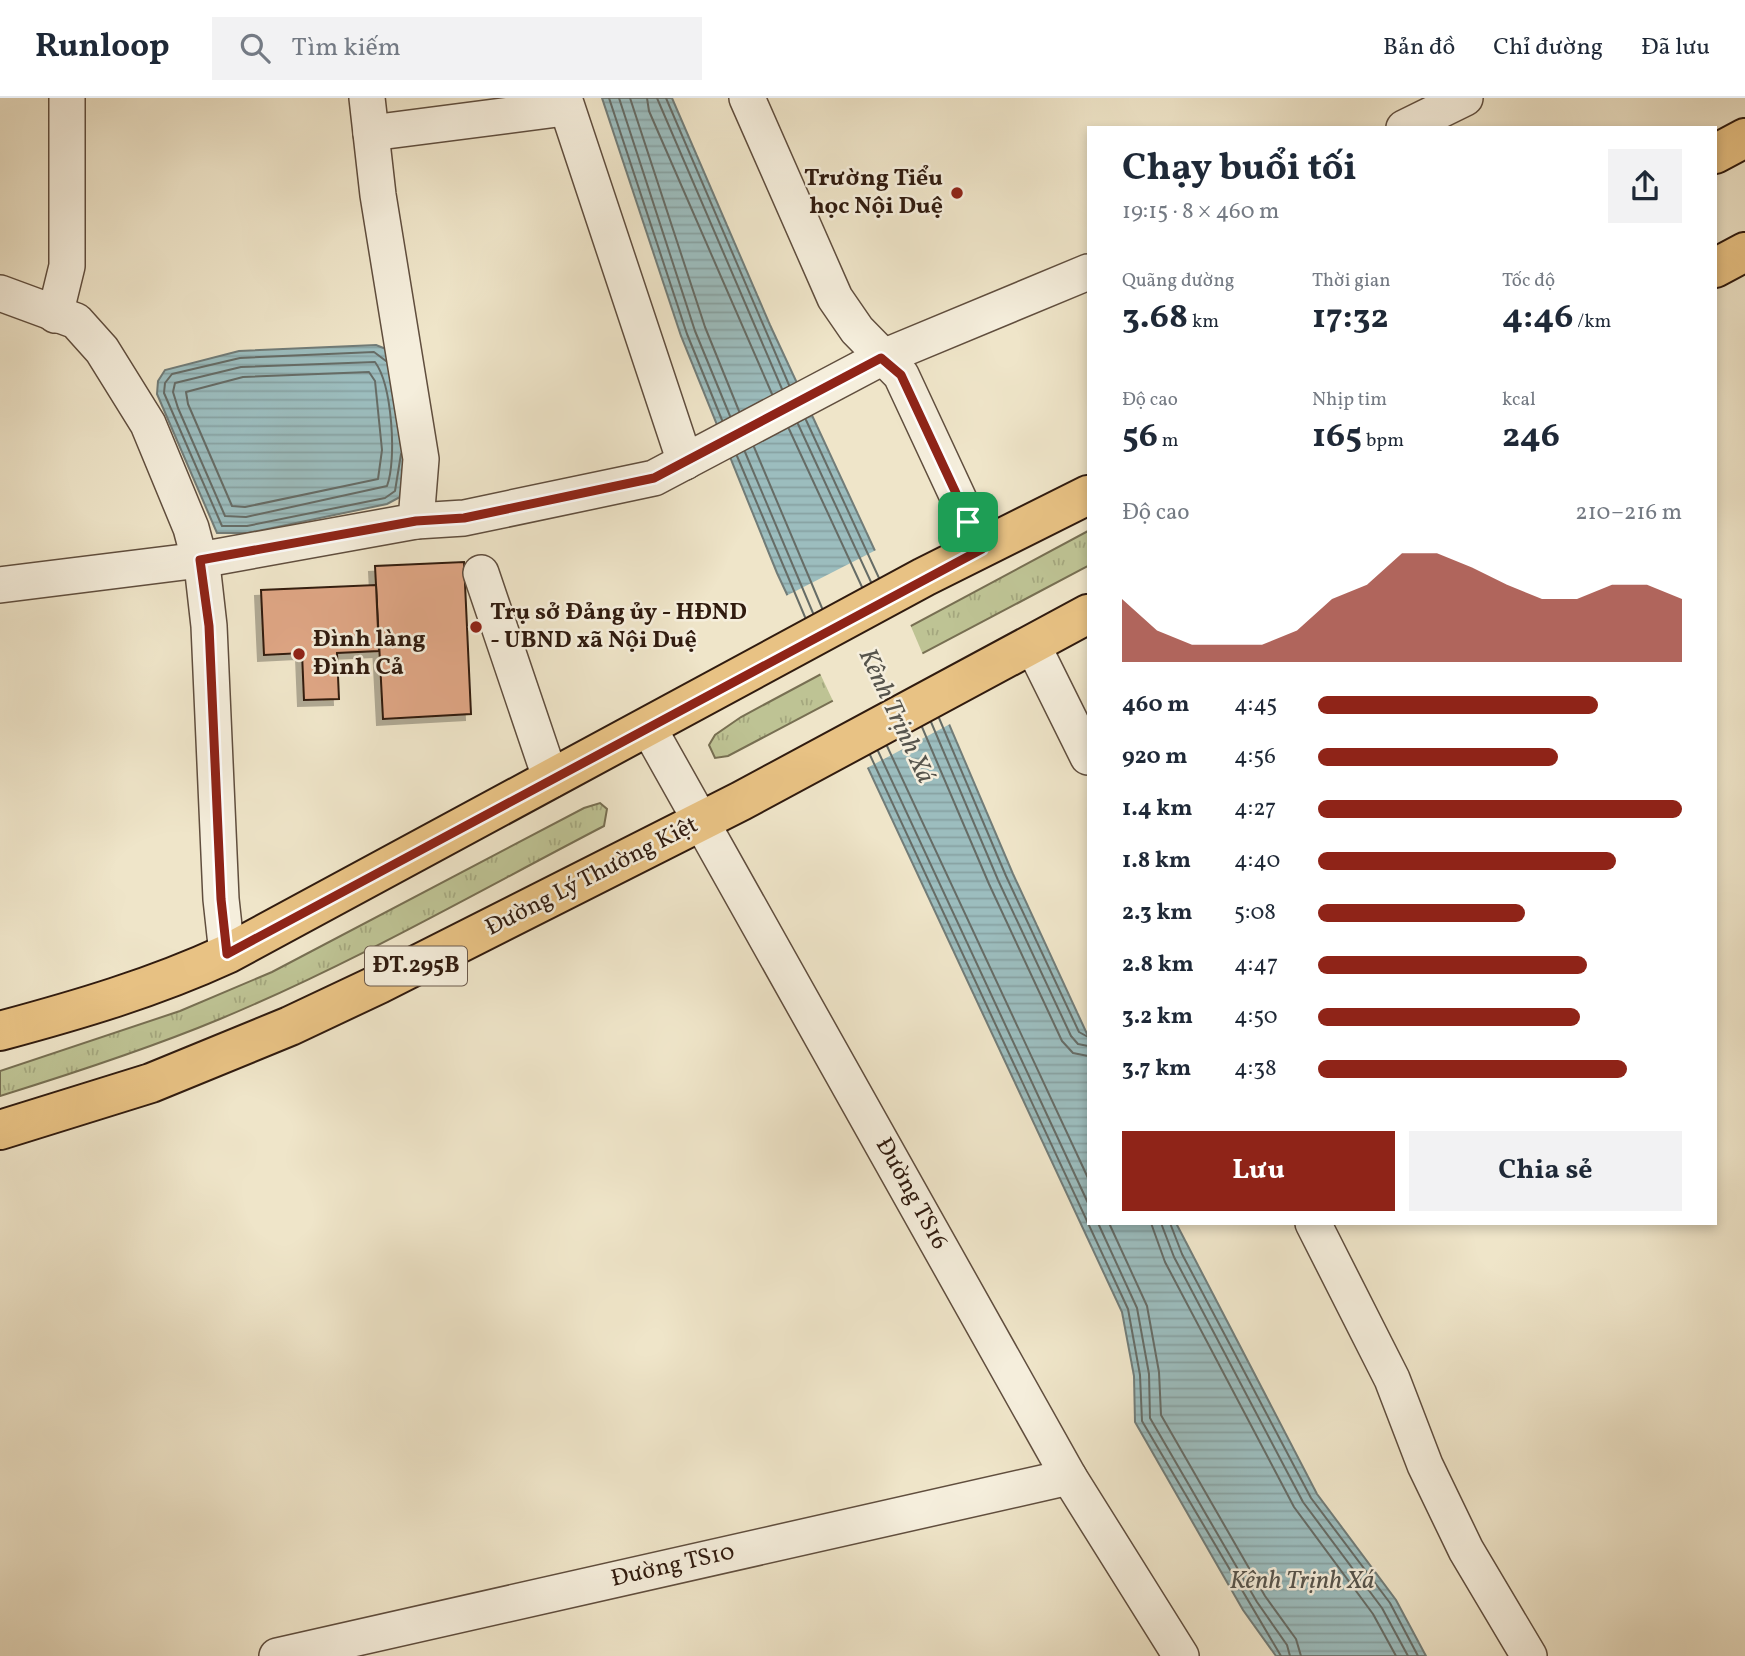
<!DOCTYPE html>
<html lang="vi">
<meta charset="utf-8">
<style>
:root{--surface:#fff;--page:#f2f2f3;--text:#1f2937;--muted:#747a83;--line:#e0e1e3;--accent:#8f2418}
body{margin:0;font-family:Vollkorn,serif;background:var(--page);color:var(--text);height:100vh;display:flex;flex-direction:column;font-size:26px;white-space:nowrap}
*{box-sizing:border-box;margin:0}
p{font-size:23px;color:var(--muted)}
.icon{flex:none;width:38px;height:38px;fill:none;stroke:currentColor;stroke-width:2;stroke-linecap:round;stroke-linejoin:round}
.map{position:relative;flex:1;overflow:hidden}
.sheet{position:absolute;left:1087px;top:28px;width:630px;height:1099px;display:flex;flex-direction:column;background:var(--surface);border-radius:0px;box-shadow:0 4px 10px #0003}
.sheet>*{flex:none}
.pin{position:absolute;display:grid;place-items:center;width:60px;height:60px;color:#fff;margin:-30px;border-radius:14px;box-shadow:0 4px 10px #0006}
.round{display:grid;place-items:center;flex:none;width:74px;height:74px;border-radius:0px;background:var(--page)}
.summary{display:flex;align-items:center;justify-content:space-between;height:119px;padding:0 35px}
h1{font-size:38px;font-weight:700;line-height:52px}
.metrics{display:grid;grid-template-columns:repeat(3,1fr);gap:10px;height:119px;padding:7px 35px}
.metrics div{display:grid;align-content:center}
.metrics b{font-size:35px;font-weight:700}
.metrics small{font-size:19px;font-weight:400}
.metrics p{font-size:19px}
.chart{height:196px;padding:14px 35px}
.chart p{display:flex;justify-content:space-between}
.chart svg{width:100%;height:126px;margin-top:7px;fill:var(--accent);opacity:.7}
.button{display:flex;gap:14px;margin-top:auto;padding:14px 35px}
.button a{flex:1;height:80px;border-radius:0px;background:var(--accent);color:#fff;font-size:28px;font-weight:700;line-height:80px;text-align:center}
.button a+a{background:var(--page);color:var(--text)}
ul{padding:0 35px;list-style:none;font-size:23px}
li{display:grid;grid-template-columns:112px 84px 1fr;align-items:center;height:52px}
li i{height:18px;border-radius:9px;background:var(--accent)}
header{display:flex;align-items:center;gap:42px;box-sizing:border-box;height:98px;padding:0 35px;background:var(--surface);border-bottom:2px solid var(--line)}
header strong{font-size:33px}
nav{display:flex;gap:38px;margin-inline-start:auto;font-size:24px}
.search{width:490px;height:63px;background:var(--page);display:flex;align-items:center;gap:18px;box-sizing:border-box;padding:0 24px;border-radius:0px;color:var(--muted);font-size:26px}
.map>svg:first-child{display:block}
.grass{fill:url(#grass-tufts);stroke:#776f52;stroke-width:2}
.water{fill:url(#water-rules);stroke:#717c78;stroke-width:2}
.pier{fill:#efe5c9}
.lines{fill:none;stroke-linecap:round;stroke-linejoin:round}
.shore{stroke:#666c66;stroke-width:2}
.building{fill:#dfa685;stroke:#301b0f;stroke-width:2;filter:url(#shadow)}
.minor-casing{stroke:#604e3e;stroke-width:38}
.major-casing{stroke:#301b0f;stroke-width:42}
.minor{stroke:#f5eedc;stroke-width:35}
.major{stroke:#e8c284;stroke-width:38}
.route-casing{stroke:#fff;stroke-width:14}
.route{stroke:#8f2418;stroke-width:9}
.poi-dot{fill:#8f2418;stroke:#f5eedc;stroke-width:2.5}
.labels{text-anchor:middle;dominant-baseline:central;stroke-width:5;stroke-linejoin:round;paint-order:stroke}
.shield{fill:#f5eedc;stroke:#6b5a4c;stroke-width:2}
.shield-label{font-size:23px;font-weight:bold;fill:#301b0f}
.poi-label{font-size:24px;font-weight:bold;fill:#301b0f;stroke:#f5eedc;text-anchor:start}
.street-label{font-size:24px;fill:#301b0f;stroke:#f5eedc}
.water-label{font-size:26px;font-style:italic;fill:#56544c;stroke:#f5eedc}
</style>
<header>
<strong>Runloop</strong>
<div class="search"><svg class="icon" aria-label="search" viewBox="0 0 24 24"><circle cx="10" cy="10" r="6"/><path d="M15 15l6 6"/></svg>Tìm kiếm</div>
<nav><a>Bản đồ</a><a>Chỉ đường</a><a>Đã lưu</a></nav>
</header>
<div class="map">
<svg width="1745" height="1558" viewBox="0 0 1745 1558">
<defs>
<pattern id="grass-tufts" width="24" height="20" patternUnits="userSpaceOnUse" patternTransform="scale(1.75)"><rect width="24" height="20" fill="#bec394"/><path d="M3 7l-1-3M5 7V3M7 7l1-3M15 17l-1-3M17 17v-4M19 17l1-3" fill="none" stroke="#a4a77e"/></pattern>
<pattern id="water-rules" width="6" height="5" patternUnits="userSpaceOnUse" patternTransform="scale(1.75)"><rect width="6" height="5" fill="#9cbdbe"/><path d="M0 2.5h6" fill="none" stroke="#87a2a2"/></pattern>
<filter id="shadow"><feDropShadow dx="-6" dy="6" stdDeviation="0" flood-color="#0004"/></filter>
</defs>
<rect width="100%" height="100%" fill="#efe5c9"/>
<filter id="stains"><feTurbulence type="fractalNoise" baseFrequency=".00286" numOctaves="4"/><feColorMatrix values="0 0 0 0 .2 0 0 0 0 .09 0 0 0 0 .02 0 0 0 .5 -.17"/></filter>
<radialGradient id="worn" r=".72"><stop offset=".6" stop-color="#630" stop-opacity="0"/><stop offset="1" stop-color="#630" stop-opacity=".3"/></radialGradient>
<!-- grass -->
<g class="grass">
<path d="M1088,433V468L728,658L715,660L709,647L715,637L741,619Z"/>
<path d="M600,705L607,711L604,728C477,794 352,866 220,921C148,951 74,975 0,998V973L180,913L272,874L584,710Z"/>
</g>
<!-- water -->
<g class="water">
<path d="M602,0H672L770,227L876,455L1013,776L1088,938V1125H1176L1317,1396L1396,1502L1426,1558H1276L1243,1512L1135,1324L1134,1278L1122,1214L777,475L681,238Z"/>
<path d="M376,247L386,251L408,352L400,399L387,406L248,435H217L157,296L158,283L165,272L239,253Z"/>
</g>
<!-- pier -->
<path class="pier" d="M878,451L952,625L865,671L784,499Z"/>
<g class="lines">
<!-- shore -->
<g class="shore">
<path d="M609,0L687,236L722,322"/>
<path d="M619,0L695,233L730,318"/>
<path d="M630,0L705,229L739,313"/>
<path d="M647,0L649,13L772,296"/>
<path d="M657,0L782,291"/>
<path d="M666,0L789,287"/>
<path d="M386,263L374,254L240,260L172,276L165,285L164,295L222,428H247L385,400L395,393L401,356"/>
<path d="M375,264C392,287 397,361 387,388L246,419L225,418L178,310L173,294L175,285L241,269Z"/>
<path d="M369,274L375,283L382,352L378,381L245,409L232,408L188,306L186,294L243,279Z"/>
<path d="M806,322L879,480"/>
<path d="M798,326L871,484"/>
<path d="M789,331L862,489"/>
<path d="M754,349L822,510"/>
<path d="M745,354L813,515"/>
<path d="M737,358L805,519"/>
<path d="M939,620L1006,778L1079,934L1088,939"/>
<path d="M931,624L998,782L1071,938L1078,946L1088,948"/>
<path d="M922,629L989,786L1062,943L1073,955L1088,958"/>
<path d="M887,648L1088,1080"/>
<path d="M878,653L1088,1105"/>
<path d="M870,657L1128,1211L1140,1277L1142,1323L1281,1558"/>
<path d="M1098,1125L1137,1210L1149,1276L1150,1320L1257,1504L1287,1547L1290,1558"/>
<path d="M1109,1125L1147,1208L1159,1274L1161,1317L1265,1498L1296,1541L1301,1558"/>
<path d="M1151,1125L1165,1164L1294,1409L1373,1516L1396,1558"/>
<path d="M1161,1125L1174,1159L1303,1404L1382,1510L1408,1558"/>
<path d="M1170,1125L1182,1156L1311,1400L1390,1505L1418,1558"/>
</g>
</g>
<!-- building -->
<g class="building">
<path d="M464,464L471,616L383,621L375,468Z"/>
<path d="M376,487L379,553L337,555L339,601L304,602L302,555L264,557L261,492Z"/>
</g>
<g class="lines">
<!-- minor casing -->
<g class="minor-casing">
<g id="minor">
<path d="M564,0L685,364"/>
<path d="M747,0L835,200L857,232L901,277L982,451"/>
<path d="M1404,30L1465,0"/>
<path d="M371,35L565,10"/>
<path d="M0,195L76,223L102,252L148,326L191,430L203,475L209,528L221,801L227,856"/>
<path d="M55,217L67,168V0"/>
<path d="M416,423L464,420L654,380L881,260L1088,174"/>
<path d="M481,475L551,682"/>
<path d="M0,487L200,462L416,423L421,361L378,97L367,0"/>
<path d="M1032,546L1088,659"/>
<path d="M648,629L1069,1379L1181,1558"/>
<path d="M1313,1125L1392,1281L1425,1367L1466,1452L1529,1558"/>
<path d="M277,1558L1069,1379"/>
</g>
</g>
<!-- major casing -->
<g class="major-casing">
<g id="major">
<path d="M1715,56L1745,40"/>
<path d="M1715,170L1745,154"/>
<path d="M0,933C78,912 153,890 227,856L924,479L1088,397"/>
<path d="M0,1032L151,985L290,928L379,886L741,703L1088,516"/>
</g>
</g>
<!-- minor -->
<use href="#minor" class="minor"/>
<!-- major -->
<use href="#major" class="major"/>
</g>
<g class="lines">
<!-- route casing -->
<g class="route-casing">
<path id="route" d="M881,260L901,277L982,451L227,856L221,801L209,528L200,462L416,423L464,420L654,380Z"/>
</g>
<!-- route -->
<use href="#route" class="route"/>
</g>
<!-- markers -->
<g class="poi-dot">
<circle cx="957" cy="95" r="7"/>
<circle cx="476" cy="529" r="7"/>
<circle cx="299" cy="556" r="7"/>
</g>
<g class="labels">
<!-- shield labels -->
<rect class="shield" x="365" y="848.5" width="102" height="39" rx="5"/>
<g class="shield-label">
<text x="416" y="868">ĐT.295B</text>
</g>
<!-- poi labels -->
<g class="poi-label">
<text x="943" y="81" text-anchor="end">Trường Tiểu<tspan x="943" dy="28">học Nội Duệ</tspan></text>
<text x="490" y="515">Trụ sở Đảng ủy - HĐND<tspan x="490" dy="28">- UBND xã Nội Duệ</tspan></text>
<text x="313" y="542">Đình làng<tspan x="313" dy="28">Đình Cả</tspan></text>
</g>
<!-- street labels -->
<g class="street-label">
<text transform="translate(592 779) rotate(-27)">Đường Lý Thường Kiệt</text>
<text transform="translate(911 1096) rotate(61)">Đường TS16</text>
<text transform="translate(673 1468) rotate(-13)">Đường TS10</text>
</g>
<!-- water labels -->
<g class="water-label">
<text transform="translate(896 618) rotate(65)">Kênh Trịnh Xá</text>
<text x="1302" y="1483">Kênh Trịnh Xá</text>
</g>
</g>
<rect width="100%" height="100%" filter="url(#stains)"/>
<rect width="100%" height="100%" fill="url(#worn)"/>
</svg>
<div class="pin" style="left:968px;top:424px;background:#1e9e55"><svg class="icon" aria-label="arrive" viewBox="0 0 24 24"><path d="M6 21V4h12l-3 4 3 4H6"/></svg></div>
<section class="sheet">
<div class="summary"><div><h1>Chạy buổi tối</h1><p>19:15 · 8 × 460 m</p></div><a class="round"><svg class="icon" aria-label="share" viewBox="0 0 24 24"><path d="M12 15V3M7 8l5-5 5 5M5 13v7h14v-7"/></svg></a></div>
<div class="metrics">
<div><p>Quãng đường</p><b>3.68<small> km</small></b></div>
<div><p>Thời gian</p><b>17:32</b></div>
<div><p>Tốc độ</p><b>4:46<small> /km</small></b></div>
</div>
<div class="metrics">
<div><p>Độ cao</p><b>56<small> m</small></b></div>
<div><p>Nhịp tim</p><b>165<small> bpm</small></b></div>
<div><p>kcal</p><b>246</b></div>
</div>
<div class="chart"><p><span>Độ cao</span>210–216 m</p>
<svg viewBox="0 0 160 44" preserveAspectRatio="none"><path d="M0 44V22L10 33L20 38L30 38L40 38L50 33L60 22L70 17L80 6L90 6L100 11L110 17L120 22L130 22L140 17L150 17L160 22V44z"/></svg>
</div>
<ul>
<li><b>460 m</b>4:45<i style="width:77%"></i></li>
<li><b>920 m</b>4:56<i style="width:66%"></i></li>
<li><b>1.4 km</b>4:27<i style="width:100%"></i></li>
<li><b>1.8 km</b>4:40<i style="width:82%"></i></li>
<li><b>2.3 km</b>5:08<i style="width:57%"></i></li>
<li><b>2.8 km</b>4:47<i style="width:74%"></i></li>
<li><b>3.2 km</b>4:50<i style="width:72%"></i></li>
<li><b>3.7 km</b>4:38<i style="width:85%"></i></li>
</ul>
<div class="button"><a>Lưu</a><a>Chia sẻ</a></div>
</section>
</div>
